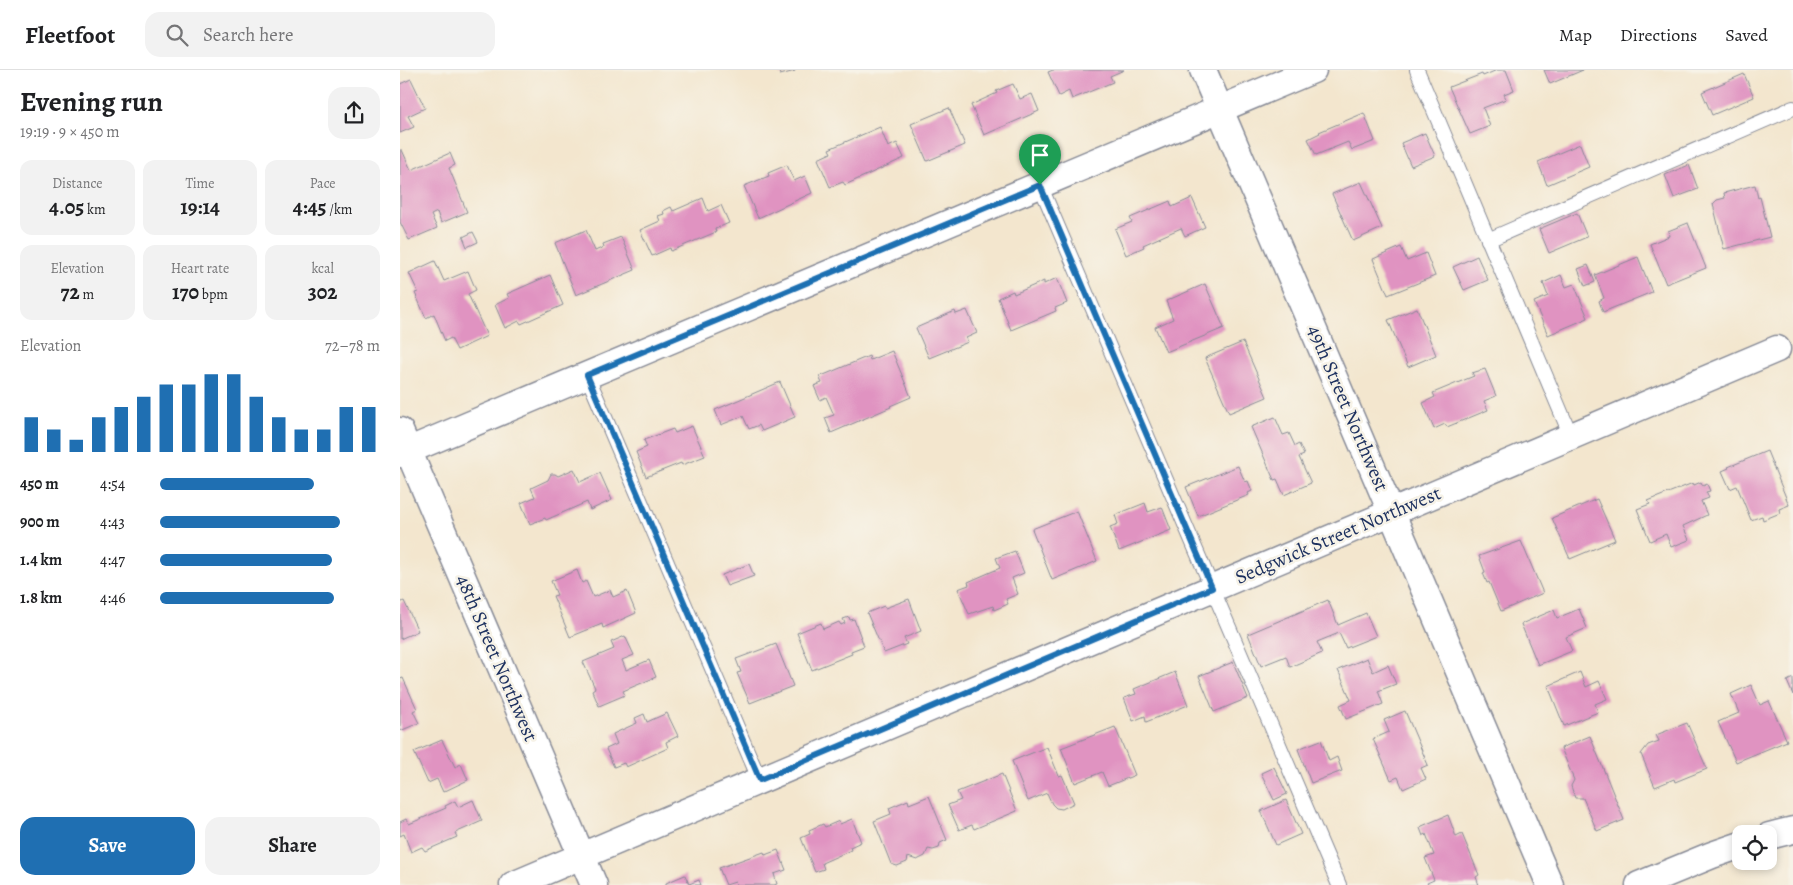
<!DOCTYPE html>
<meta charset="utf-8">
<style>
:root{--surface:#fff;--page:#f2f2f2;--text:#202124;--muted:#757577;--line:#e0e0e0;--accent:#1f6fb2}
body{margin:0;font-family:Alegreya,serif;background:var(--page);color:var(--text);height:100vh;display:flex;flex-direction:column;font-size:19px;white-space:nowrap}
*{box-sizing:border-box;margin:0}
p{font-size:16px;color:var(--muted)}
.icon{flex:none;width:28px;height:28px;fill:none;stroke:currentColor;stroke-width:2;stroke-linecap:round;stroke-linejoin:round}
.map{position:relative;flex:1;overflow:hidden}
.details{display:flex;flex-direction:column;background:var(--surface);width:400px}
.details>*{flex:none}
.buttons{position:absolute;left:1332px;top:755px;display:grid;gap:10px}
.buttons a{display:grid;place-items:center;width:45px;height:45px;border-radius:10px;background:var(--surface);box-shadow:0 2px 8px #0003;font-size:25px}
.pin{position:absolute;display:grid;place-items:center;width:42px;height:42px;color:#fff;margin:-51px -21px;border-radius:50% 50% 50% 0;rotate:-45deg;box-shadow:0 0 5px #0007}
.pin .icon{rotate:45deg}
.round{display:grid;place-items:center;flex:none;width:52px;height:52px;border-radius:15px;background:var(--page)}
.summary{display:flex;align-items:center;justify-content:space-between;height:85px;padding:0 20px}
h1{font-size:28px;font-weight:700;line-height:38px}
.metrics{display:grid;grid-template-columns:repeat(3,1fr);gap:8px;height:85px;padding:5px 20px}
.metrics div{display:grid;align-content:center;border-radius:12px;background:var(--page);text-align:center}
.metrics b{font-size:21px;font-weight:700}
.metrics small{font-size:14px;font-weight:400}
.metrics p{font-size:14px}
.chart{height:140px;padding:10px 20px}
.chart p{display:flex;justify-content:space-between}
.chart svg{width:100%;height:90px;margin-top:5px;stroke:var(--accent);stroke-width:6}
.cta{display:flex;gap:10px;margin-top:auto;padding:10px 20px}
.cta a{flex:1;height:58px;border-radius:15px;background:var(--accent);color:#fff;font-size:20px;font-weight:700;line-height:58px;text-align:center}
.cta a+a{background:var(--page);color:var(--text)}
ul{padding:0 20px;list-style:none;font-size:16px}
li{display:grid;grid-template-columns:80px 60px 1fr;align-items:center;height:38px}
li i{height:12px;border-radius:6px;background:var(--accent)}
header{display:flex;align-items:center;gap:30px;box-sizing:border-box;height:70px;padding:0 25px;background:var(--surface);border-bottom:1px solid var(--line)}
header strong{font-size:24px}
nav{display:flex;gap:28px;margin-inline-start:auto;font-size:18px}
.search{width:350px;height:45px;background:var(--page);display:flex;align-items:center;gap:12px;box-sizing:border-box;padding:0 18px;border-radius:15px;color:var(--muted);font-size:19px}
main{display:flex;flex:1;min-height:0}
.map>svg:first-child{display:block}
.building{fill:#e093c1}
.lines{fill:none;stroke-linecap:round;stroke-linejoin:round}
.lane-casing{stroke:#878a96;stroke-width:16}
.street-casing{stroke:#878a96;stroke-width:29}
.lane{stroke:#fff;stroke-width:14}
.street{stroke:#fff;stroke-width:26}
.route-casing{stroke:#fff;stroke-width:10}
.route{stroke:#1f6fb2;stroke-width:6}
.labels{text-anchor:middle;dominant-baseline:central;stroke-width:5;stroke-linejoin:round;paint-order:stroke}
.street-label{font-size:20px;fill:#1b2f5e;stroke:#f7f3e8}
</style>
<header>
<strong>Fleetfoot</strong>
<div class="search"><svg class="icon" aria-label="search" viewBox="0 0 24 24"><circle cx="10" cy="10" r="6"/><path d="M15 15l6 6"/></svg>Search here</div>
<nav><a>Map</a><a>Directions</a><a>Saved</a></nav>
</header>
<main>
<section class="details">
<div class="summary"><div><h1>Evening run</h1><p>19:19 · 9 × 450 m</p></div><a class="round"><svg class="icon" aria-label="share" viewBox="0 0 24 24"><path d="M12 15V3M7 8l5-5 5 5M5 13v7h14v-7"/></svg></a></div>
<div class="metrics">
<div><p>Distance</p><b>4.05<small> km</small></b></div>
<div><p>Time</p><b>19:14</b></div>
<div><p>Pace</p><b>4:45<small> /km</small></b></div>
</div>
<div class="metrics">
<div><p>Elevation</p><b>72<small> m</small></b></div>
<div><p>Heart rate</p><b>170<small> bpm</small></b></div>
<div><p>kcal</p><b>302</b></div>
</div>
<div class="chart"><p><span>Elevation</span>72–78 m</p>
<svg viewBox="0 0 160 44" preserveAspectRatio="none"><path d="M5 44V27M15 44V33M25 44V38M35 44V27M45 44V22M55 44V17M65 44V11M75 44V11M85 44V6M95 44V6M105 44V17M115 44V27M125 44V33M135 44V33M145 44V22M155 44V22"/></svg>
</div>
<ul>
<li><b>450 m</b>4:54<i style="width:70%"></i></li>
<li><b>900 m</b>4:43<i style="width:82%"></i></li>
<li><b>1.4 km</b>4:47<i style="width:78%"></i></li>
<li><b>1.8 km</b>4:46<i style="width:79%"></i></li>
</ul>
<div class="cta"><a>Save</a><a>Share</a></div>
</section>
<div class="map">
<svg width="1393" height="815" viewBox="0 0 1393 815">
<rect width="100%" height="100%" fill="#f7f3e8"/>
<filter id="ink" filterUnits="userSpaceOnUse"><feTurbulence type="fractalNoise" baseFrequency=".02" numOctaves="2"/><feDisplacementMap in="SourceGraphic" scale="10" xChannelSelector="R" yChannelSelector="G"/><feConvolveMatrix kernelMatrix="1 2 1 2 8 2 1 2 1" color-interpolation-filters="sRGB"/></filter>
<filter id="wash" filterUnits="userSpaceOnUse"><feTurbulence type="fractalNoise" baseFrequency=".0096" numOctaves="4" result="noise"/><feDisplacementMap in="SourceGraphic" scale="20" xChannelSelector="R" yChannelSelector="G"/><feGaussianBlur stdDeviation="1.12" result="paint"/><feColorMatrix in="noise" values="0 0 0 0 0 0 0 0 0 0 0 0 0 0 0 0 0 1.4 0 .05"/><feComposite in="paint" operator="in"/></filter>
<g filter="url(#wash)">
<rect width="100%" height="100%" fill="#f3e6ce"/>
<g id="blocks">
<!-- building -->
<g class="building">
<path d="M379,0H395V1L380,5Z"/>
<path d="M653,0H724L710,6L713,12L672,29L669,21L659,26L648,2Z"/>
<path d="M1097,0H1106L1114,20L1104,24L1106,29L1083,38L1090,56L1070,64L1049,17L1082,4L1083,6Z"/>
<path d="M1144,0H1183L1150,14Z"/>
<path d="M1344,4L1354,27L1312,45L1302,22Z"/>
<path d="M11,9L25,38L8,46L14,57L0,63V14Z"/>
<path d="M613,14L620,29L632,24L639,41L584,65L571,35L597,23L596,21Z"/>
<path d="M549,38L565,75L527,91L511,54Z"/>
<path d="M964,43L975,71L952,80L948,72L916,85L908,69L920,63L919,62Z"/>
<path d="M480,57L488,77L497,73L504,88L445,115L443,112L430,117L418,89L431,83L429,79Z"/>
<path d="M1025,63L1035,86L1011,96L1001,73Z"/>
<path d="M1180,74L1189,97L1147,115L1138,92Z"/>
<path d="M0,80H2L11,100L50,83L55,95L49,98L67,142L41,153L37,142L31,145L37,158L9,170L0,152Z"/>
<path d="M387,95L394,111L405,106L412,123L358,148L344,116L369,106L368,103Z"/>
<path d="M1289,95L1298,119L1274,128L1265,105Z"/>
<path d="M961,112L982,158L953,171L932,124Z"/>
<path d="M1355,115L1358,128L1360,127L1370,167L1324,179L1313,134L1317,130L1325,128L1324,123Z"/>
<path d="M303,128L308,141L321,135L329,153L315,159L316,162L271,181L270,178L252,186L240,160L260,151L258,146L264,144L263,141L271,137L273,141Z"/>
<path d="M792,128L805,157L785,166L781,158L743,175L744,177L726,185L715,159L732,152L730,148L770,131L772,137Z"/>
<path d="M1177,143L1187,167L1149,183L1139,159Z"/>
<path d="M1288,153L1306,198L1266,214L1250,174L1269,166L1268,161Z"/>
<path d="M186,160L195,181L204,177L203,174L221,167L235,200L176,225L155,173Z"/>
<path d="M73,162L78,172L67,177L63,167Z"/>
<path d="M1001,177L1007,191L1026,183L1035,206L988,225L973,189Z"/>
<path d="M1077,186L1088,210L1064,220L1053,197Z"/>
<path d="M1238,187L1252,222L1203,242L1199,231L1204,228L1195,205Z"/>
<path d="M35,191L44,211L68,201L76,220L68,224L87,266L57,280L51,268L45,271L34,244L26,248L15,223L18,222L9,203Z"/>
<path d="M1188,195L1195,212L1185,216L1178,199Z"/>
<path d="M150,205L163,235L121,254L119,251L105,258L95,235L109,228L107,224Z"/>
<path d="M1161,205L1166,217L1174,214L1188,248L1148,265L1134,232L1148,226L1143,213Z"/>
<path d="M657,208L667,233L655,238L656,241L611,260L598,228L613,221L614,224L644,211V214Z"/>
<path d="M805,214L824,258L766,282L755,257L773,249L766,231Z"/>
<path d="M1017,238L1036,285L1008,297L988,250Z"/>
<path d="M567,240L577,263L566,268L568,272L529,288L516,258L555,241L556,244Z"/>
<path d="M843,272L867,327L829,343L805,288Z"/>
<path d="M492,281L511,327L490,336L491,337L431,363L425,348L434,345L426,327L420,330L414,316L422,313L419,307L469,286L470,290Z"/>
<path d="M1085,299L1096,326L1084,331L1088,340L1047,357L1045,354L1034,359L1023,333L1035,327L1033,323L1074,306L1072,303Z"/>
<path d="M380,312L395,347L362,361L359,355L349,359L343,346L321,355L315,340Z"/>
<path d="M875,347L883,365L889,363L895,376L899,374L904,385L899,387L911,413L884,425L877,409L874,410L851,357Z"/>
<path d="M292,356L305,386L282,395L281,393L246,407L236,382L247,377L244,370L273,359L275,363Z"/>
<path d="M1367,381L1389,435L1379,439L1380,443L1363,450L1362,446L1351,450L1337,416L1330,419L1322,401L1329,398L1328,397Z"/>
<path d="M838,396L845,412L848,411L852,421L848,423L849,425L798,446L786,417Z"/>
<path d="M174,399L180,412L200,403L212,430L190,440L187,432L146,450L145,448L130,454L121,433L135,427L131,418L148,410L151,404H155L158,406Z"/>
<path d="M1301,412L1303,416L1307,414L1310,421L1306,422L1309,428L1301,431L1307,445L1283,456L1289,470L1271,477L1266,464L1250,471L1237,439L1250,434L1248,431L1293,413L1294,415Z"/>
<path d="M1197,429L1215,470L1170,489L1152,448Z"/>
<path d="M745,433L748,442L762,437L771,460L719,481L710,457L718,454L715,445Z"/>
<path d="M677,441L697,491L652,510L632,459Z"/>
<path d="M1121,471L1143,523L1101,541L1089,512L1087,513L1083,503L1085,502L1079,486Z"/>
<path d="M615,481L624,503L612,508L618,524L606,529L608,534L594,540L593,536L569,544L558,519L569,515L568,512L600,498L596,488Z"/>
<path d="M349,494L354,506L327,516L322,505Z"/>
<path d="M177,500L182,513L186,511L193,527L210,520L213,527L227,521L236,543L203,558L202,554L170,567L153,526L157,525L151,511Z"/>
<path d="M509,529L521,561L504,568L507,574L484,583L467,543L484,536L485,538Z"/>
<path d="M928,530L938,555L966,543L976,566L946,578L939,563L917,572L922,583L890,597L886,586L861,596L848,564Z"/>
<path d="M4,531L18,561L0,569V533Z"/>
<path d="M1179,539L1187,558L1166,567L1172,581L1138,595L1121,554L1154,540L1157,548Z"/>
<path d="M449,547L450,550L454,549L464,576L451,581L452,584L412,600L397,563L421,553L423,559L439,552L441,555L445,553L443,549Z"/>
<path d="M225,566L234,585L222,590L226,600L249,590L256,607L223,621L225,625L199,636L192,620L195,618L183,592L214,579L211,572Z"/>
<path d="M376,574L393,616L350,633L337,603L341,602L336,589Z"/>
<path d="M967,588L973,602L988,595L996,614L978,621L983,634L946,649L940,635L951,630L938,600Z"/>
<path d="M833,592L848,628L814,642L799,606Z"/>
<path d="M775,602L788,635L746,652L745,646L733,651L724,628L736,624L734,619Z"/>
<path d="M1180,602L1186,617L1199,611L1207,629L1195,634L1198,642L1164,656L1148,616Z"/>
<path d="M3,608L17,639L13,641L19,653L0,661V609Z"/>
<path d="M1393,608V625L1387,611Z"/>
<path d="M1351,615L1360,635L1369,631L1387,671L1336,692L1318,652L1339,643L1331,624Z"/>
<path d="M1005,641L1028,695L1021,698L1026,709L1003,719L998,707L991,710L973,669L989,662L984,650Z"/>
<path d="M267,643L278,666L266,672L268,678L226,697L224,693L214,697L206,679L217,674L213,664L237,653L235,648L244,644L247,652Z"/>
<path d="M1287,653L1307,699L1275,712L1274,709L1255,717L1241,684L1248,675L1259,671L1256,665Z"/>
<path d="M715,657L735,705L708,716L702,702L675,713L661,678Z"/>
<path d="M1190,666L1224,750L1197,761L1183,728H1175L1171,716L1174,710L1161,678Z"/>
<path d="M42,670L55,697L61,694L68,710L43,722L37,709L28,713L14,682Z"/>
<path d="M921,670L929,691L937,687L942,701L911,713L898,679Z"/>
<path d="M647,677L659,706L662,705L674,733L662,739L656,738L652,734L647,723L628,731L612,691Z"/>
<path d="M874,697L887,724L874,730L861,703Z"/>
<path d="M602,704L617,741L574,759L572,755L559,760L548,735L561,730L557,722Z"/>
<path d="M529,726L547,770L540,773L539,778L533,780L528,779L525,786L517,790L508,787L507,792L497,796L491,794L474,751L491,744L489,738L508,730L509,734Z"/>
<path d="M73,730L82,751L55,763L57,767L25,781L22,777L11,782L4,764L0,766V752L6,749L9,754L46,738L45,736L55,731L58,737Z"/>
<path d="M886,730L901,764L876,775L861,741Z"/>
<path d="M1048,745L1056,767L1062,764L1079,805L1076,807L1079,815H1028L1027,813L1034,810L1025,788L1034,785L1026,764L1023,766L1020,758L1022,756Z"/>
<path d="M452,749L461,772L450,777L451,780L422,793L424,799L415,802L401,768L410,764L409,760L423,754L425,757L439,751L440,754Z"/>
<path d="M378,780L386,800L374,804L377,814L374,815H336L335,812L326,815L319,798L364,782L365,785Z"/>
<path d="M285,805L289,814L299,810L301,815H266V813Z"/>
</g>
</g>
</g>
<g filter="url(#ink)">
<use href="#blocks" fill-opacity="0" stroke="#878a96" stroke-width="1"/>
<g class="lines">
<!-- lane casing -->
<g class="lane-casing">
<g id="lane">
<path d="M1017,0L1171,366"/>
<path d="M640,115L939,815"/>
<path d="M1088,170L1393,38"/>
<path d="M187,305L360,711"/>
</g>
</g>
<!-- street casing -->
<g class="street-casing">
<g id="street">
<path d="M803,0L1150,815"/>
<path d="M0,361L194,815"/>
<path d="M0,384L913,0"/>
<path d="M1369,766L1393,760"/>
<path d="M113,815L1377,279"/>
<path d="M1239,815L1312,785L1341,775"/>
</g>
</g>
<!-- lane -->
<use href="#lane" class="lane"/>
<!-- street -->
<use href="#street" class="street"/>
</g>
</g>
<g class="lines" filter="url(#ink)">
<!-- route casing -->
<g class="route-casing">
<path id="route" d="M640,115L812,518L360,710L187,305Z"/>
</g>
<!-- route -->
<use href="#route" class="route"/>
</g>
<g class="labels">
<!-- street labels -->
<g class="street-label">
<text transform="translate(948 338) rotate(67)">49th Street Northwest</text>
<text transform="translate(938 465) rotate(-23)">Sedgwick Street Northwest</text>
<text transform="translate(97 588) rotate(67)">48th Street Northwest</text>
</g>
</g>
</svg>
<div class="buttons">
<a><svg class="icon" aria-label="locate" viewBox="0 0 24 24"><circle cx="12" cy="12" r="6"/><path d="M12 2v4M12 18v4M2 12h4M18 12h4"/></svg></a>
</div>
<div class="pin" style="left:640px;top:115px;background:#1e9e55"><svg class="icon" aria-label="arrive" viewBox="0 0 24 24"><path d="M6 21V4h12l-3 4 3 4H6"/></svg></div>
</div>
</main>
